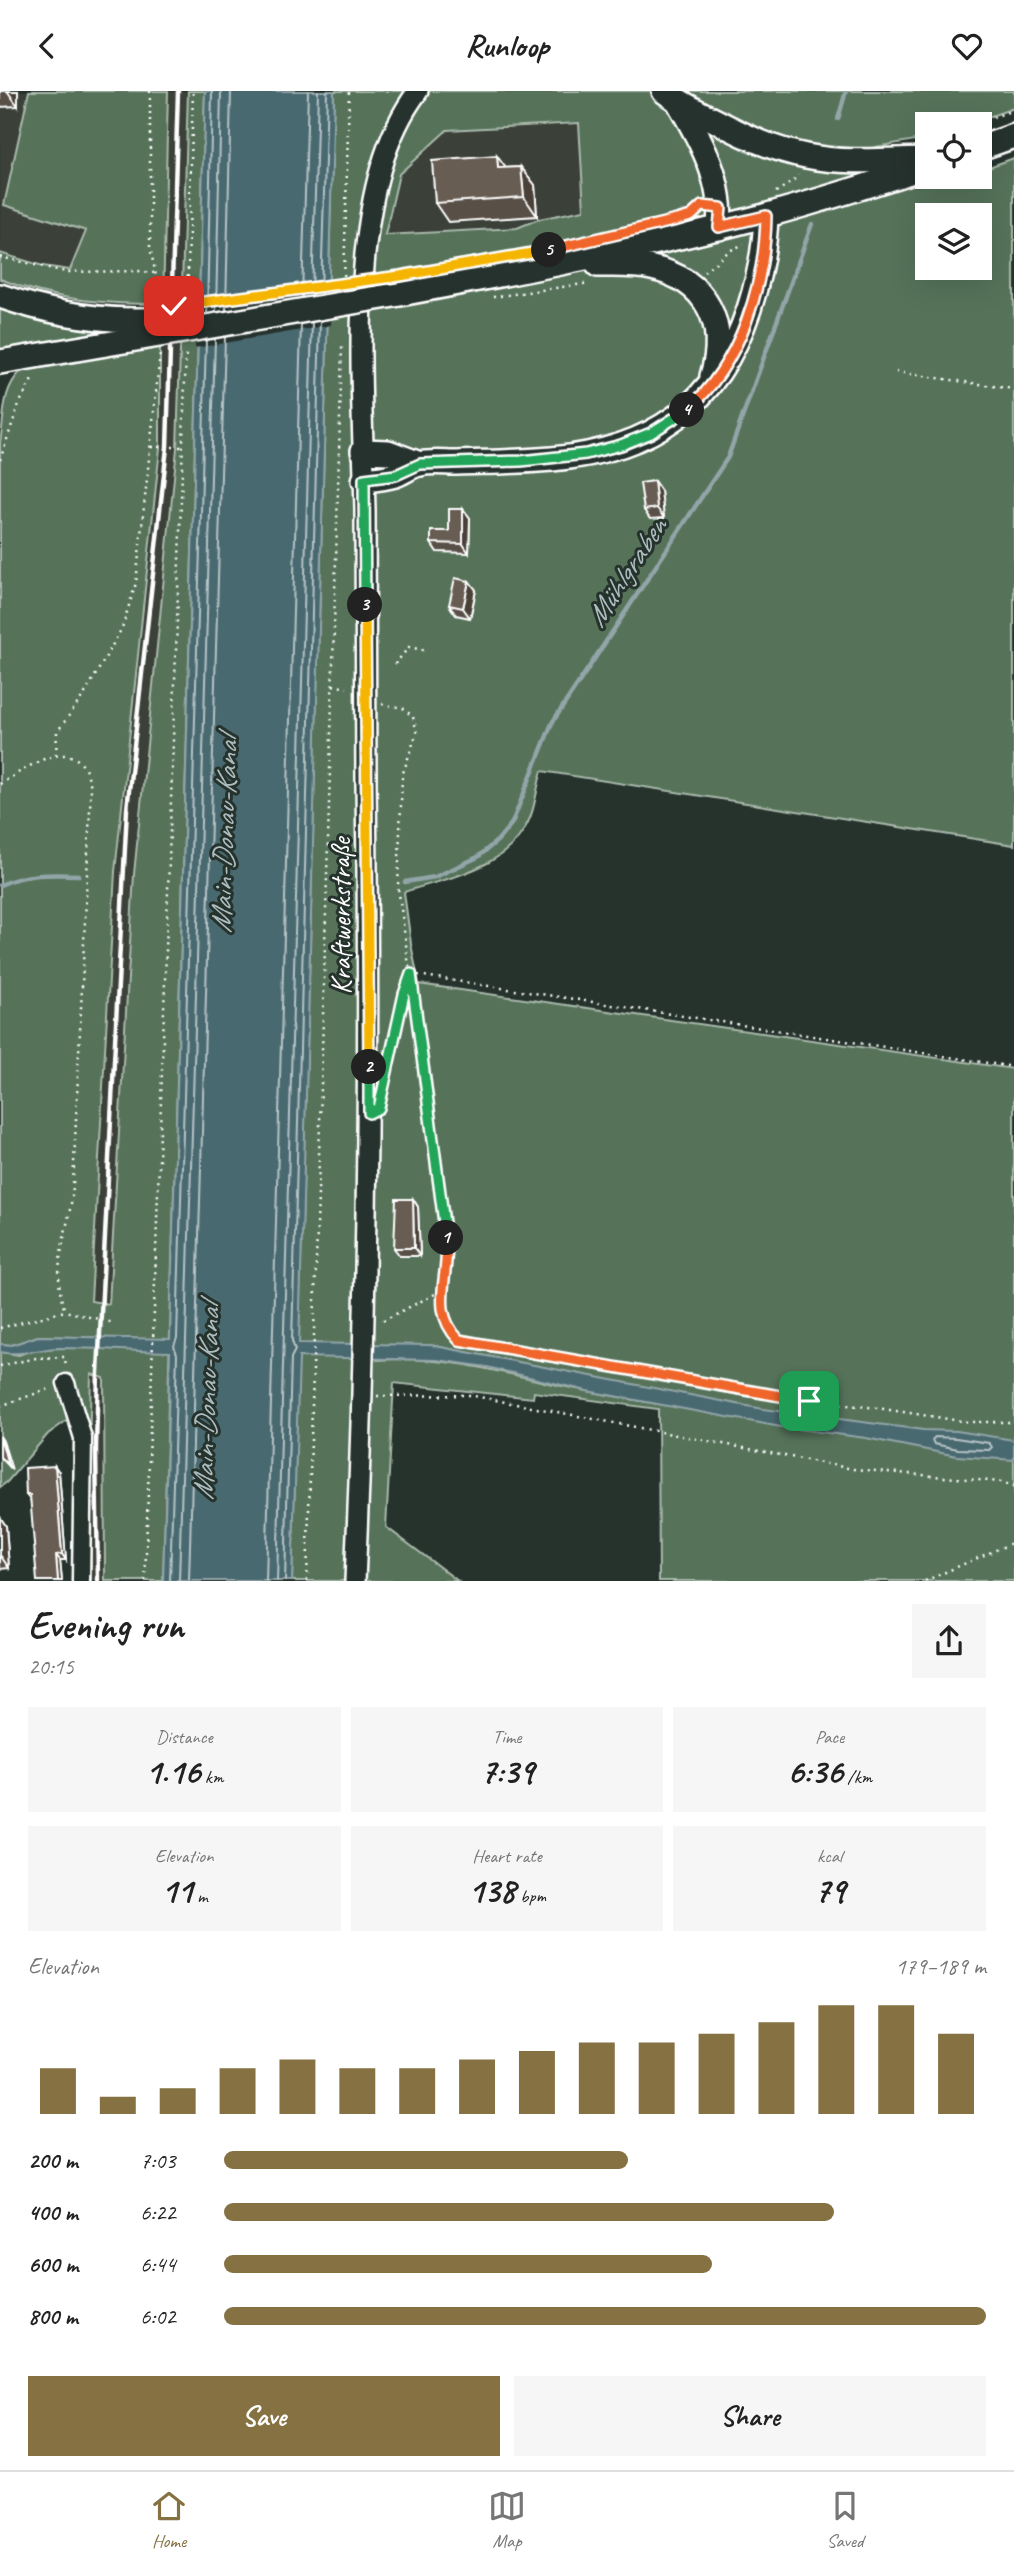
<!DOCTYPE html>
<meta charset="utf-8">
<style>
:root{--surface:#fff;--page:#f6f6f6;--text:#222;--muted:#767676;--line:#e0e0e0;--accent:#857141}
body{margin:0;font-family:Caveat,sans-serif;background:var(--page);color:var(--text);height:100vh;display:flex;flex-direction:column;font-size:26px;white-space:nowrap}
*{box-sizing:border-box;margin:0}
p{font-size:23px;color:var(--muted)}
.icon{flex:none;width:38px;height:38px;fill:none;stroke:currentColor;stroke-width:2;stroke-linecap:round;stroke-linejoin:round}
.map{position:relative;height:1490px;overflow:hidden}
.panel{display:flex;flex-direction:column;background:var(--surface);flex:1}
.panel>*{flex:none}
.fabs{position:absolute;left:915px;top:21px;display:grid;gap:14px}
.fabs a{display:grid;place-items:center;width:77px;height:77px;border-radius:0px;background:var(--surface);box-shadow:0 7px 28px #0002;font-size:35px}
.pin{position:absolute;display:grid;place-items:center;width:60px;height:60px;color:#fff;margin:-30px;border-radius:14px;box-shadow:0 4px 10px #0006}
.km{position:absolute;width:35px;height:35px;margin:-18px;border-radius:50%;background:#222;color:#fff;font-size:19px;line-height:35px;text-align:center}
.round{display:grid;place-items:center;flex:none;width:74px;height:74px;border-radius:0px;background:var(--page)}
.headline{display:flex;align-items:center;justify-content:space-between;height:119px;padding:0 28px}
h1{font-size:38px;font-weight:700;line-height:52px}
.figures{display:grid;grid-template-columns:repeat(3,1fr);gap:10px;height:119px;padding:7px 28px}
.figures div{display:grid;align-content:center;border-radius:0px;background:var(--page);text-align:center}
.figures b{font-size:35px;font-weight:700}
.figures small{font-size:19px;font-weight:400}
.figures p{font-size:19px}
.chart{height:196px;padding:14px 28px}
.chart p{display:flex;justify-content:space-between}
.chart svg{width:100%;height:126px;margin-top:7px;stroke:var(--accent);stroke-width:6}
.primary-button{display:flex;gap:14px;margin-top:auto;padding:14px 28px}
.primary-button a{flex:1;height:80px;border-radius:0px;background:var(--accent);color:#fff;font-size:28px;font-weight:700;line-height:80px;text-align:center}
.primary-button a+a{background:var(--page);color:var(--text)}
ul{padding:0 28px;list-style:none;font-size:23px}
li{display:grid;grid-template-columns:112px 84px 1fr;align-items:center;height:52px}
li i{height:18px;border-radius:9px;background:var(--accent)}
header{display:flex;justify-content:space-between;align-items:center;height:91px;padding:0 28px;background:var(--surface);font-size:32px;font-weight:700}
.dock{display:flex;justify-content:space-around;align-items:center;height:98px;border-top:2px solid var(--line);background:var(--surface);font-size:19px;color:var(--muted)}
.dock a{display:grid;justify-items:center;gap:4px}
.dock .current{color:var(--accent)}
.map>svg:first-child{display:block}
.built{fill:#3a4038}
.green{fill:#56735a;stroke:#aab9ac;stroke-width:2;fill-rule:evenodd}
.water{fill:#496970;stroke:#92a5a9;stroke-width:2}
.pier{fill:#26332d}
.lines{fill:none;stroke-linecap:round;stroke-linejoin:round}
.shore{stroke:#b6c3c6;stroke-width:2}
.stream{stroke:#92a5a9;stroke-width:4.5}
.minor-casing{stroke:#fff;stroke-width:21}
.tertiary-casing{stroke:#fff;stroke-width:24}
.secondary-casing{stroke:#fff;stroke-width:28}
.path{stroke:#fff;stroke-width:2.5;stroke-dasharray:2 5;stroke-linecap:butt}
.minor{stroke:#26332d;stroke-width:16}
.tertiary{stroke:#26332d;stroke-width:19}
.secondary{stroke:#26332d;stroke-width:23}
.rail{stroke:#fff;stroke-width:4.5}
.secondary-bridge-casing{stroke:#fff;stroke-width:28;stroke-linecap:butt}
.path-bridge{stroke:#fff;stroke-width:2.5;stroke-dasharray:2 5;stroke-linecap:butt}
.secondary-bridge{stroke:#26332d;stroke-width:23}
.wall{fill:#595047;stroke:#fff;stroke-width:2}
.shaded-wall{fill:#484139;stroke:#fff;stroke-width:2}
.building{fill:#675d52;stroke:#fff;stroke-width:2}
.split-1-casing{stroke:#fff;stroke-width:14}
.split-2-casing{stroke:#fff;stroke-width:14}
.split-3-casing{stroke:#fff;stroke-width:14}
.split-4-casing{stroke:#fff;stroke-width:14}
.split-5-casing{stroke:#fff;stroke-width:14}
.split-6-casing{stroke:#fff;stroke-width:14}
.split-1{stroke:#f0652b;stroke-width:9}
.split-2{stroke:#22a559;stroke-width:9}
.split-3{stroke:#f5b400;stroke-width:9}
.split-4{stroke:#22a559;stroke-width:9}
.split-5{stroke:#f0652b;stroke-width:9}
.split-6{stroke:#f5b400;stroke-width:9}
.labels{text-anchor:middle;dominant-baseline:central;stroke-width:6;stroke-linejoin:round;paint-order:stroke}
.street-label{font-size:28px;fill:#fff;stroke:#26332d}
.water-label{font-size:30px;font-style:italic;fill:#adbcbf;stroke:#26332d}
</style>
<header><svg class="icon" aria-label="back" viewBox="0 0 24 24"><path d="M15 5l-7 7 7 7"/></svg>Runloop<svg class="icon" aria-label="heart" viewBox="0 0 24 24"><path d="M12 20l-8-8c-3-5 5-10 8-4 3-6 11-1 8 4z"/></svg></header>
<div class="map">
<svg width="1014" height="1490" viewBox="0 0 1014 1490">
<rect width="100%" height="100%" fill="#26332d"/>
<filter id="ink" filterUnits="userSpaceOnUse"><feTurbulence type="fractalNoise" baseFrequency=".0143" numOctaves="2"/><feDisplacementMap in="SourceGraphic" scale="14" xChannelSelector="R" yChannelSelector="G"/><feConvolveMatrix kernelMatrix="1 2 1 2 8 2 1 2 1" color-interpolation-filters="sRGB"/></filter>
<g filter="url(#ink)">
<!-- built -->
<g class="built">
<path d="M0,0H29L4,114L86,139L70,179L43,175L0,162Z"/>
<path d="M168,0H188L177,357L134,783L109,1213L91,1210L115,781L160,357V240Z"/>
<path d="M580,32L584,119L539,128L517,137L385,145L399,83L447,39Z"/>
<path d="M90,1283L104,1287L103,1358L105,1490H91Z"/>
</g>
<!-- green -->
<g class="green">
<path d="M29,0H168L163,213C104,213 55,210 0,188V162L43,175L70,179L86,140L4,114Z"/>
<path d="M188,0H205L163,1490H105L104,1287L91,1283L89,1360L91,1490H86L83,1336L66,1330L48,1343L7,1391L0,1396V1261L19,1264L34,1258L61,1257L111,1247L38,1245L12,1254L0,1253V351C5,325 1,301 20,281L160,240V357L115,781L91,1210L109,1213L134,783L177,357Z"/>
<path d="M334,0H1014V17L968,33H928L927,47L875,56L873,75L928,86H980V76H989L1014,67V754L542,680C537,695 536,712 530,727C509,778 449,786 404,801L411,853L419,893L1014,978V1490H659L658,1318L534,1301L533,1307L394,1292L386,1436L458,1490H292ZM579,32L584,119L539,128L517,137L385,144L399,83L447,39ZM928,124H980V177H928ZM377,1254H430L660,1299L658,1313C624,1307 591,1301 557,1294C494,1279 442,1265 377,1269Z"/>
<path d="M0,213L111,237L109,241L0,261Z"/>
</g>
<!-- water -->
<path class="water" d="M205,0H334L299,1252L430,1254L763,1318L923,1339L957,1340L1014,1349V1369L957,1365L866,1347L781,1336L587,1300L487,1276L437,1269L299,1266L292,1490H163L170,1261C133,1260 96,1257 59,1257C37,1258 22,1265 0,1261V1253L12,1254L38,1245L170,1248Z"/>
<!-- pier -->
<path class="pier" d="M332,192L331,234L195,257L197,209Z"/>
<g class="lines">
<!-- shore -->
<g class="shore">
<path d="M321,203L327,0"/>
<path d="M312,205L318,0"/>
<path d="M302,206L308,0"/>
<path d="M226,219L231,0"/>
<path d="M216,221L221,0"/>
<path d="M207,223L212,0"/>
<path d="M935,1346L956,1347L989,1352L992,1356L989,1359L958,1358L934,1353L932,1349Z"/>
<path d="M170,1490L177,1263L174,1255L177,1247L206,249"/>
<path d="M179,1490L215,248"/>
<path d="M189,1490L225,246"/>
<path d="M266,1490L301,233"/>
<path d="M277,1490L312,231"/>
<path d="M285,1490L291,1267L295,1259L292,1250L320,230"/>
</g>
<!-- stream -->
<g class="stream">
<path d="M838,28L846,0"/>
<path d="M405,791L435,786L478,766L498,749L512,732L552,632L728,366L812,133"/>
<path d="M0,794C25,782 52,783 79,784"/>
</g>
<!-- minor casing -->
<g class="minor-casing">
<path id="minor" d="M66,1292L83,1347L81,1490"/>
</g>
<!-- tertiary casing -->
<g class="tertiary-casing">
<path id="tertiary" d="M355,1490C367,1224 370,957 366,691C365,600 366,510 365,419C363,334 357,248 365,163C371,107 383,46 418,0"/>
</g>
<!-- secondary casing -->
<g class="secondary-casing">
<g id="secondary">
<path d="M664,0C680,12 698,21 716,30C745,45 774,59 806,65C845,73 886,69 926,68"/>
<path d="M679,12C701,50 724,91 719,137"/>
<path d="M980,57L1014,45"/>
<path d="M598,174C616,174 635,173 652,177C707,189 728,233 712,285"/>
<path d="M400,203C522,180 644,157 764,125C819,110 873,93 928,75"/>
<path d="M0,205C43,220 84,228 131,229"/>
<path d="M0,271L130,249"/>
<path d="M363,360L388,361L420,373"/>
<path d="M364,389C374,388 385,387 395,384C403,381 411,375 419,373C431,370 445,372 457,372C488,371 520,371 552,368C652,359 717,315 749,218C759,187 765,157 766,125"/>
</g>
</g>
<!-- path -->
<g class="path">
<path d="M150,0V156L161,209"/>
<path d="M973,33L1014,19"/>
<path d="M776,101L792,91L798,84"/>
<path d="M0,166L66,181L138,180L154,182"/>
<path d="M704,181L729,160L744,153"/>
<path d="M344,192L349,0"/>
<path d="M493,206L590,192"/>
<path d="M187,214L193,0"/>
<path d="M896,281L1014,298"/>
<path d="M151,356H183"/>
<path d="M0,369L19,313L34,285"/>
<path d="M395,573L409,556L427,560"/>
<path d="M333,594L347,597"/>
<path d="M382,613L403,617L413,626L417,641L402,685L398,796L448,1156L446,1180L441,1200L382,1230"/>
<path d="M56,664L57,641L86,601L122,537L136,492L160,263"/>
<path d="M0,693C32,674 79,637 91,696C85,829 79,962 73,1095C70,1140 49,1175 65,1220"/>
<path d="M411,883L1014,976"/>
<path d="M386,985L410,886"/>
<path d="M441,1200L448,1238L459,1249L809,1310L877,1317L968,1331H1014"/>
<path d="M0,1237L65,1220L114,1232"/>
<path d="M0,1275L36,1267L65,1266L66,1277"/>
<path d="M377,1305L469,1304L853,1378L1001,1391L1014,1395"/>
<path d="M0,1315L52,1297"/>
<path d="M145,1490L186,259"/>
<path d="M307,1490L342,255"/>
<path d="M925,1490L1014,1451"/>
</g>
<!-- minor -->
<use href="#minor" class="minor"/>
<!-- tertiary -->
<use href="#tertiary" class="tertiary"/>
<!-- secondary -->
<use href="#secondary" class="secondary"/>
<!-- rail -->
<path class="rail" d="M98,1490L96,1357L98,1281L127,718L167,356L178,0"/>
<!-- secondary-bridge casing -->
<g class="secondary-bridge-casing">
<g id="secondary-bridge">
<path d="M131,229H179"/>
<path d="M130,249L400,203"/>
</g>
</g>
<!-- path-bridge -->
<path class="path-bridge" d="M188,213L300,199"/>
<!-- secondary-bridge -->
<use href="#secondary-bridge" class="secondary-bridge"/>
</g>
<!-- wall -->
<g class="wall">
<path d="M0,0H18V15L0,16Z"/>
<path d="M521,76L535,94L537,125L448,131L435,112L505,77Z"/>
<path d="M654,390L661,400L664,427L650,428L644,419Z"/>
<path d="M463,418L470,427L469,462L437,461L431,452L449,440Z"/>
<path d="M469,490L476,499L470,527L456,524L449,514Z"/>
<path d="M413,1108L418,1116L420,1165H400L394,1157Z"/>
<path d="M59,1381L66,1469H60L62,1489L30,1409L26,1404Z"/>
<path d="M0,1426L6,1435L9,1477L0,1478Z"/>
</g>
<!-- shaded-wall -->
<g class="shaded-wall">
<path d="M8,0H18V15L8,1Z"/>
<path d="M497,65L511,84L498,77Z"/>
<path d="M521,76L535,94L537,125L524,106Z"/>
<path d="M654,390L661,400L664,427L657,417Z"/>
<path d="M463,418L470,427L469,462L463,453Z"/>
<path d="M469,490L476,499L470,527L463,517Z"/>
<path d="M413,1108L418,1116L420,1165L414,1157Z"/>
<path d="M0,1345L3,1350L12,1379L8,1374Z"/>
<path d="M55,1375L59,1381L66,1469L62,1463Z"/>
<path d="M0,1426L6,1435L9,1477L0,1464Z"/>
<path d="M56,1464L60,1469L62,1490H58Z"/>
</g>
<!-- building -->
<g class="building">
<path d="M497,65L498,77L521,76L524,106L435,112L432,70Z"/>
<path d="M654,390L657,417L644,419L640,392Z"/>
<path d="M449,418H463V453L431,452V440H449Z"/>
<path d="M455,487L469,490L463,517L449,514Z"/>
<path d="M396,1108H413L414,1157H394Z"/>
<path d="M0,1345L8,1374L0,1366Z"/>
<path d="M55,1375L62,1463L56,1464L58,1490H62H37L30,1404H26L25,1377Z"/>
</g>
</g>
<g class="lines" filter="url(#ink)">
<!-- split-1 casing -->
<g class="split-1-casing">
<path id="split-1" d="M446,1147C451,1184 428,1218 459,1249L809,1310"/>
</g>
<!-- split-2 casing -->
<g class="split-2-casing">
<path id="split-2" d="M369,976V1022L379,1017L404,903L411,883L446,1147"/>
</g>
<!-- split-3 casing -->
<g class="split-3-casing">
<path id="split-3" d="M365,514L369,976"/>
</g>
<!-- split-4 casing -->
<g class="split-4-casing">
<path id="split-4" d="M365,514L364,388L396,384L420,373L521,370L586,363L621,354L651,342L687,319"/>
</g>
<!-- split-5 casing -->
<g class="split-5-casing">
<path id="split-5" d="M549,159L677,129L691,125L702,115L721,117L719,136L766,125C765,193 741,273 687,319"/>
</g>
<!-- split-6 casing -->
<g class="split-6-casing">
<path id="split-6" d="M174,215L400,185L549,159"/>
</g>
<!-- split-1 -->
<use href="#split-1" class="split-1"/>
<!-- split-2 -->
<use href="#split-2" class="split-2"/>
<!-- split-3 -->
<use href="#split-3" class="split-3"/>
<!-- split-4 -->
<use href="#split-4" class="split-4"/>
<!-- split-5 -->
<use href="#split-5" class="split-5"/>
<!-- split-6 -->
<use href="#split-6" class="split-6"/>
</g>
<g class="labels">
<!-- street labels -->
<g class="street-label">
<text transform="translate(340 825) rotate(-90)">Kraftwerkstraße</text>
</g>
<!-- water labels -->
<g class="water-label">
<text transform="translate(626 481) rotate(-57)">Mühlgraben</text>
<text transform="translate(224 744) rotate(-88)">Main-Donau-Kanal</text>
<text transform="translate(206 1311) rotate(-88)">Main-Donau-Kanal</text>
</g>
</g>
</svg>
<div class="fabs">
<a><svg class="icon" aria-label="locate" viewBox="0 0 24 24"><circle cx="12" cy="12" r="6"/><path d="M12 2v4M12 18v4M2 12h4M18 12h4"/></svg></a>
<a><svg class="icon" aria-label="layers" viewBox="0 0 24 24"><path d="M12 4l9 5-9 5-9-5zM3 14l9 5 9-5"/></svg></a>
</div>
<div class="pin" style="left:809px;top:1310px;background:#1e9e55"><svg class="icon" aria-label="arrive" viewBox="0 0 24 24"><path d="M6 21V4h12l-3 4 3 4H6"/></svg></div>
<div class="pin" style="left:174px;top:215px;background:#d93025"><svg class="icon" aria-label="check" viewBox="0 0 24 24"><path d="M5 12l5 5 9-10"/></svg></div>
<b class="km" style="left:446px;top:1147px">1</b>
<b class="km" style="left:369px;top:976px">2</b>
<b class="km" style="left:365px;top:514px">3</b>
<b class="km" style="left:687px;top:319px">4</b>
<b class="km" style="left:549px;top:159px">5</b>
</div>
<section class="panel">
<div class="headline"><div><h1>Evening run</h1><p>20:15</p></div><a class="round"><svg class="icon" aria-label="share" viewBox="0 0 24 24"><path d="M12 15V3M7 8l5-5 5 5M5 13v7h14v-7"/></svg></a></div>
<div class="figures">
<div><p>Distance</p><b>1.16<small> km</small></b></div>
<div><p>Time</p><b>7:39</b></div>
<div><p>Pace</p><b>6:36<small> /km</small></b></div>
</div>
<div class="figures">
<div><p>Elevation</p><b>11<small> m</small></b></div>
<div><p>Heart rate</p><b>138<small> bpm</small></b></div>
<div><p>kcal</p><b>79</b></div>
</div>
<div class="chart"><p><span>Elevation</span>179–189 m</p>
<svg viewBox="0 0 160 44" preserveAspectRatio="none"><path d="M5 44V28M15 44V38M25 44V35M35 44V28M45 44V25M55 44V28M65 44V28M75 44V25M85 44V22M95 44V19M105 44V19M115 44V16M125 44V12M135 44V6M145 44V6M155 44V16"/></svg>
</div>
<ul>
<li><b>200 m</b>7:03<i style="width:53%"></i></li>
<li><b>400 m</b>6:22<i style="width:80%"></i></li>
<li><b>600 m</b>6:44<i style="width:64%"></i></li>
<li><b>800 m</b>6:02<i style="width:100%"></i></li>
</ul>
<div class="primary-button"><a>Save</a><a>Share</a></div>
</section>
<nav class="dock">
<a class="current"><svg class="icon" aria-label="home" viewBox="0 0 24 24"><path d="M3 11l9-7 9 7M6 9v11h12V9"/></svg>Home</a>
<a><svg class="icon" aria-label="map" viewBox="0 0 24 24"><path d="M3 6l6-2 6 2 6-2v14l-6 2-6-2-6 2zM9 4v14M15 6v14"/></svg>Map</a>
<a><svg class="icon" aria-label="saved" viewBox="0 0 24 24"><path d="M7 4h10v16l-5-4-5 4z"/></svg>Saved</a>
</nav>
